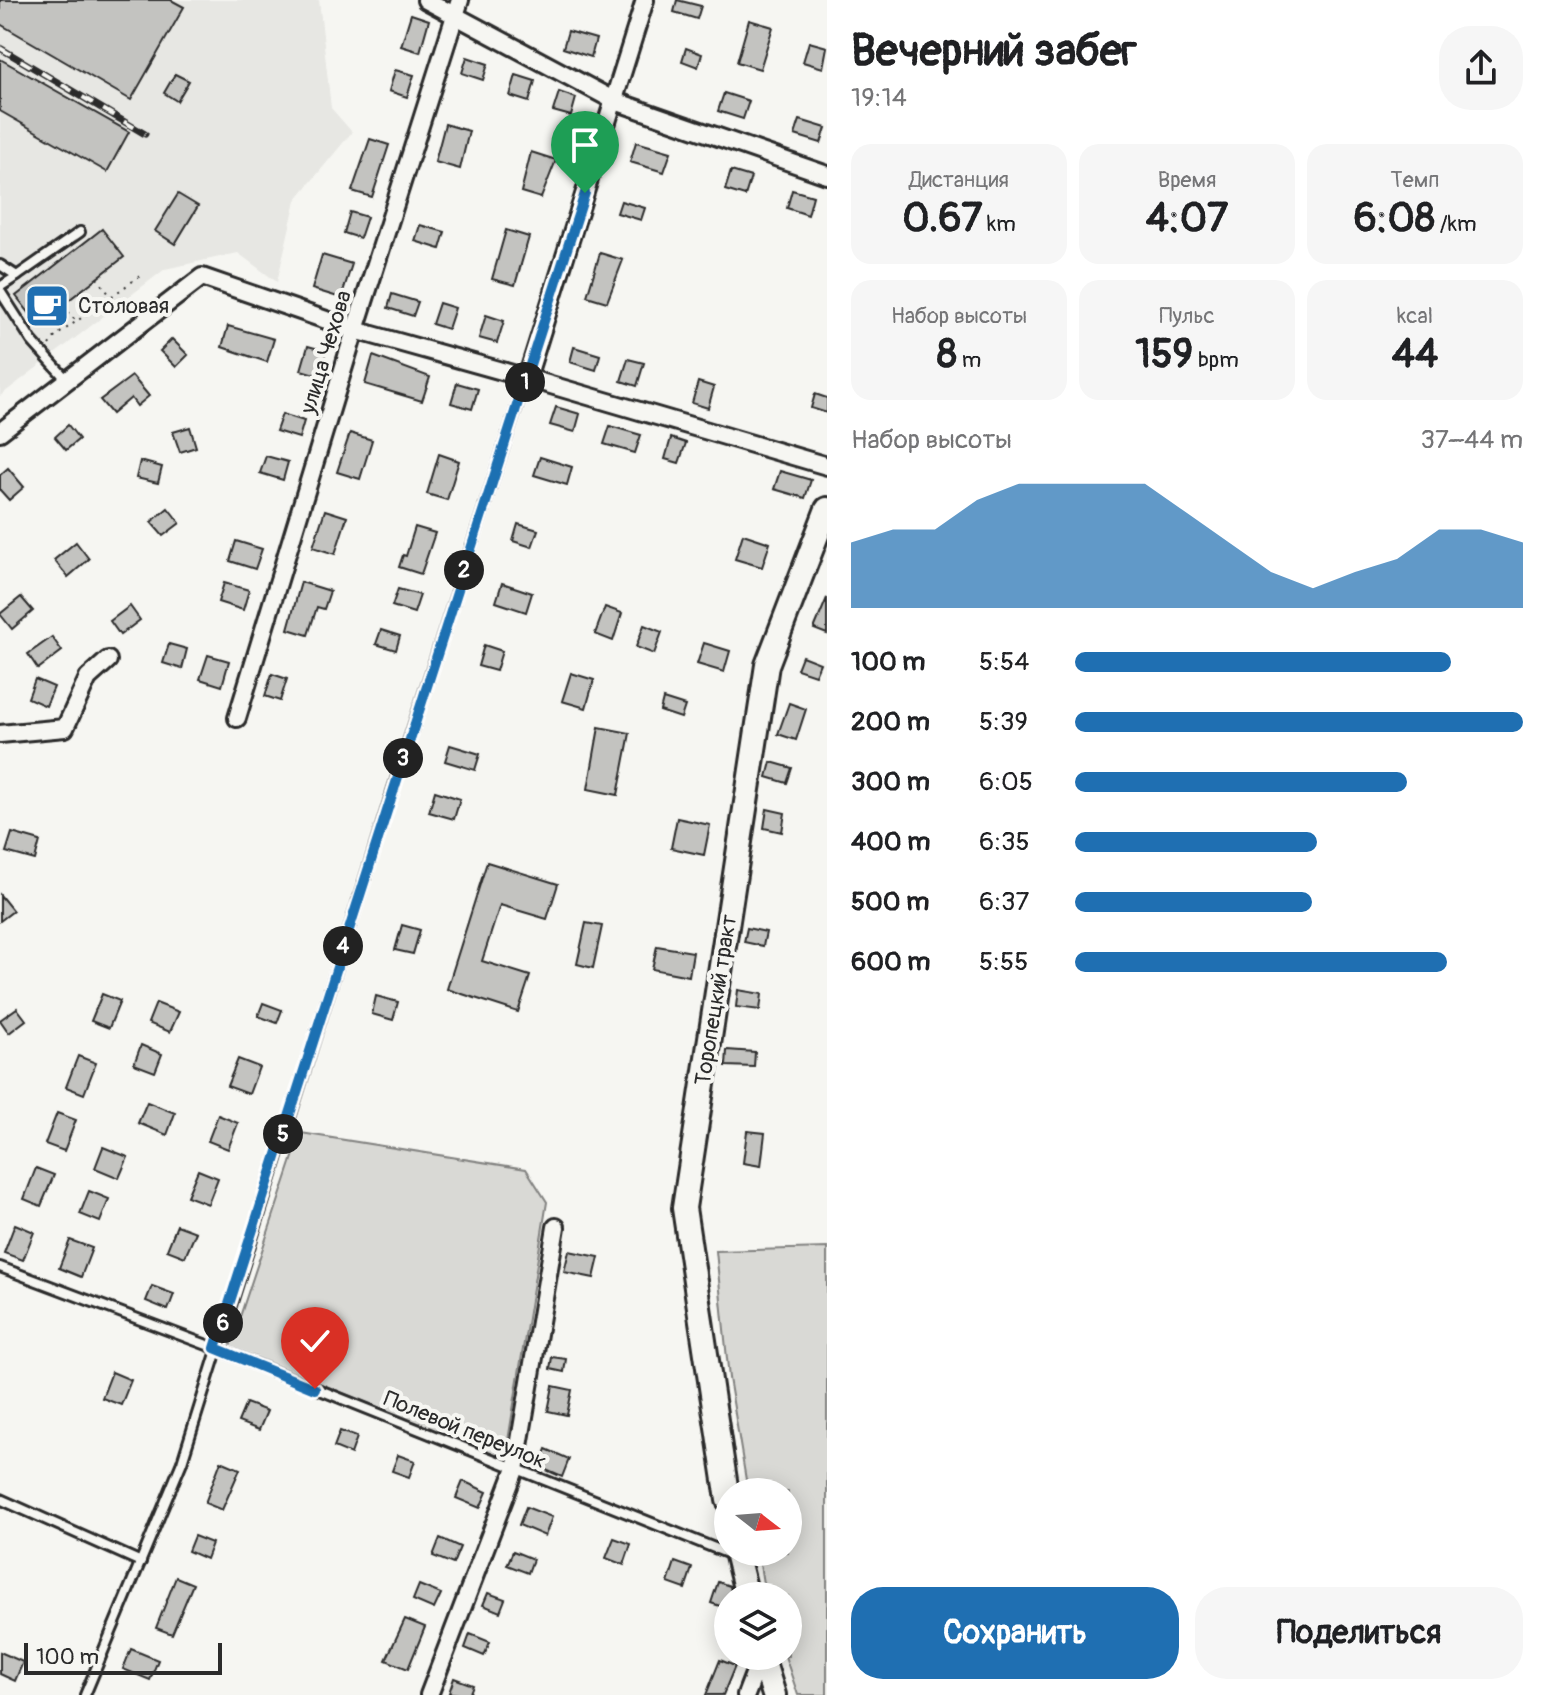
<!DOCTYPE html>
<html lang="ru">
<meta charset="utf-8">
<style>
:root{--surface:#fff;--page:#f6f6f6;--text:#202124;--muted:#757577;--accent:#1f6fb2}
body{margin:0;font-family:Pangolin,sans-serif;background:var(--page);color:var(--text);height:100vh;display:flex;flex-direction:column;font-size:30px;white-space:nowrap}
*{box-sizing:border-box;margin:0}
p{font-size:26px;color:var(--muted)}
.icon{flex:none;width:44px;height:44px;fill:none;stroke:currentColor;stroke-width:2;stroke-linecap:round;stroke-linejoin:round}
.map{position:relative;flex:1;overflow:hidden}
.panel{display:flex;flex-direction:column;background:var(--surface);width:720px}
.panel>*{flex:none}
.needle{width:52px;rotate:107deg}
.buttons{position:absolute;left:714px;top:1478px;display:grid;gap:16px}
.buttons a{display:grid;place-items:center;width:88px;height:88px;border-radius:50%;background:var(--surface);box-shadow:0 4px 20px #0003;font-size:40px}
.scale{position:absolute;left:24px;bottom:20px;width:198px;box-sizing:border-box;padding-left:8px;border:4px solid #2b2b2b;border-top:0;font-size:22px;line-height:28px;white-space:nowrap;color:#2b2b2b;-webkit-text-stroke:6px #f6f6f2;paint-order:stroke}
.pin{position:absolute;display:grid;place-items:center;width:68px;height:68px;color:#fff;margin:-82px -34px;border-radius:50% 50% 50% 0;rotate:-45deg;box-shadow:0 0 8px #0007}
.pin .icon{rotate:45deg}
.km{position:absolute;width:40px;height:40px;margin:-20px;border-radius:50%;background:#222;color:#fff;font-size:22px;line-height:40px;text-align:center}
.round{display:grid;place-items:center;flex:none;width:84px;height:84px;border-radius:32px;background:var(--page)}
.summary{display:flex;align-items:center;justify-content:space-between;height:136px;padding:0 24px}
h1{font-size:44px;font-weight:800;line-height:60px}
.stats{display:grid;grid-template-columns:repeat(3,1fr);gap:12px;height:136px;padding:8px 24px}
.stats div{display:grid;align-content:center;border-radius:20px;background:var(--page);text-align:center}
.stats b{font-size:40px;font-weight:800}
.stats small{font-size:22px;font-weight:400}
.stats p{font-size:22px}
.chart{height:224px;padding:16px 24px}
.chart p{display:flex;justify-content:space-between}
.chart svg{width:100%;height:144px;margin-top:8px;fill:var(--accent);opacity:.7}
.cta{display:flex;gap:16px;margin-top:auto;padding:16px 24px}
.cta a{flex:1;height:92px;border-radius:32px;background:var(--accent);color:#fff;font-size:32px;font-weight:800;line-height:92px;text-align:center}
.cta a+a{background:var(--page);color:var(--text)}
ul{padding:0 24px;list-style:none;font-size:26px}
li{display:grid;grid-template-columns:128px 96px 1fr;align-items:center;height:60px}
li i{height:20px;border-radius:10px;background:var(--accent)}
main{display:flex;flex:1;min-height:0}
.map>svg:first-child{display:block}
.built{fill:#e7e7e3}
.green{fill:#d9d9d5;stroke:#828280;stroke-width:2}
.building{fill:#c3c3c0;stroke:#2b2b2b;stroke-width:2}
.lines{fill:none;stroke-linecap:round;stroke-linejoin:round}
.lane-casing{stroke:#2b2b2b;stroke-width:14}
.street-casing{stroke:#2b2b2b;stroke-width:22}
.secondary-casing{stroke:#2b2b2b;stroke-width:28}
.path{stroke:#2b2b2b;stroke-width:2;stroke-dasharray:2 6;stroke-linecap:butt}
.lane{stroke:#f6f6f2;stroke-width:8}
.street{stroke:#f6f6f2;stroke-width:16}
.secondary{stroke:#f6f6f2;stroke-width:22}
.rail-casing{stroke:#2b2b2b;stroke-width:7}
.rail{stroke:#f6f6f2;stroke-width:4;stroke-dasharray:12;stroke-linecap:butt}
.route-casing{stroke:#fff;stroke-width:16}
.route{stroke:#1f6fb2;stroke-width:10}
.labels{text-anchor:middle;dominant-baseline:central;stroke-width:8;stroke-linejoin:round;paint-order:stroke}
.poi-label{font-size:22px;fill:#2b2b2b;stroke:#f6f6f2;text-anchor:start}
.street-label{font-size:22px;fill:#2b2b2b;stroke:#f6f6f2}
</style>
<main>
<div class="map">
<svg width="827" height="1695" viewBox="0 0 827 1695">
<rect width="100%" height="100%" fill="#f6f6f2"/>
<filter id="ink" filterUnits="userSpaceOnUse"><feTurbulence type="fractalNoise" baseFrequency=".0125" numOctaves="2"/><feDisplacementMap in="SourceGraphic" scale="16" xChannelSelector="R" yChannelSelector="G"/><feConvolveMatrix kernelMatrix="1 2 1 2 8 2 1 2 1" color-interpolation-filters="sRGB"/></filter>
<g filter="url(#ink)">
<!-- built -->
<path class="built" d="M0,0H319L331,108L352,132L296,200L277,282L238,253L165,269L0,396Z"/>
<!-- green -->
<g class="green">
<path d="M301,1133L526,1169L547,1202L505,1459L230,1347Z"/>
<path d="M827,1248V1695H798L785,1656H788V1596H765L758,1552H788V1492H748L729,1378L716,1251Z"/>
</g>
<!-- building -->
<g class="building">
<path d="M0,0H171L184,7L131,100L0,24Z"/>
<path d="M677,0L701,6L697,19L674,12Z"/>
<path d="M411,14L429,20L420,52L401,46Z"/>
<path d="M749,20L773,27L760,69L737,62Z"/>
<path d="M568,31L596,39L591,57L563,48Z"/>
<path d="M809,42L827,47L823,68L803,62Z"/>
<path d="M686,48L702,54L698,67L682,61Z"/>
<path d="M467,57L488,64L483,80L462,73Z"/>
<path d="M0,59L129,132L107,172L0,111Z"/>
<path d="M395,70L414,75L407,97L389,91Z"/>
<path d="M175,74L189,81L177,101L164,93Z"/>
<path d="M516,75L535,81L529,102L510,96Z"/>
<path d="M559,92L576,98L571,116L553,111Z"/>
<path d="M724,93L749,101L743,119L718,111Z"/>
<path d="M800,120L826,128L821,143L795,135Z"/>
<path d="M445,124L469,131L460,169L435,162Z"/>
<path d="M370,139L389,145L372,197L352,191Z"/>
<path d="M636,142L671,152L664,172L630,162Z"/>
<path d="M531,152L556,160L541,198L521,192Z"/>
<path d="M731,171L751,177L745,196L725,190Z"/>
<path d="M792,190L813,196L808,215L787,208Z"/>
<path d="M178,194L198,206L175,244L155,231Z"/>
<path d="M621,201L645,208L641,220L617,213Z"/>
<path d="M350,212L367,217L360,238L344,233Z"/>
<path d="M420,225L445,232L440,249L415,241Z"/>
<path d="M102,229L124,257L38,324L16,296Z"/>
<path d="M506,230L529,237L515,285L492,279Z"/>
<path d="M600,253L623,260L607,302L587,296Z"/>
<path d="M322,255L352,264L341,298L312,289Z"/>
<path d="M392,294L418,302L413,316L388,308Z"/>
<path d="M439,303L455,308L448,329L432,324Z"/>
<path d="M486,315L504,321L497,343L479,338Z"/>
<path d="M228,326L274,339L267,362L222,347Z"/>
<path d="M172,339L188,355L176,367L160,351Z"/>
<path d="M308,346L326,351L318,375L301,370Z"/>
<path d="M574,347L600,355L596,370L570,362Z"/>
<path d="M373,356L430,377L422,401L365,384Z"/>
<path d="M628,359L644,363L637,386L621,381Z"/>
<path d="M132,376L149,396L137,406L131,398L112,414L100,400Z"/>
<path d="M698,382L714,387L708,408L692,403Z"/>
<path d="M457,383L478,389L472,409L451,403Z"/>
<path d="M815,394L827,398V413L811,408Z"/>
<path d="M556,407L580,414L575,432L550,425Z"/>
<path d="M282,414L304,421L299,438L276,431Z"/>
<path d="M68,425L79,439L66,450L55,437Z"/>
<path d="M610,426L641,435L635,453L604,444Z"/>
<path d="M190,427L196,447L180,452L173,432Z"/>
<path d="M350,433L372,440L360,479L337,472Z"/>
<path d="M671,438L686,443L679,463L665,459Z"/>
<path d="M439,454L459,461L447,500L427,494Z"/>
<path d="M266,456L288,462L283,480L260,473Z"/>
<path d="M540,457L572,467L567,485L534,475Z"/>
<path d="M140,461L162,467L158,483L136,478Z"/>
<path d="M8,468L24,487L9,500L0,490V475Z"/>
<path d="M780,471L811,480L805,498L774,489Z"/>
<path d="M168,508L180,523L163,536L151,522Z"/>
<path d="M325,510L347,517L335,554L313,547Z"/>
<path d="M518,524L538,530L532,547L513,541Z"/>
<path d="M415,527L435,533L421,574L399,567L403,555L406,556Z"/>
<path d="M743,534L770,543L762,567L735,559Z"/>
<path d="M236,541L262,549L255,569L230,561Z"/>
<path d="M76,542L89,559L68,577L54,560Z"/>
<path d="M301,582L330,591L324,609L317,607L308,635L288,629Z"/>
<path d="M224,583L249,590L243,610L218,602Z"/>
<path d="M502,583L532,593L526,612L496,602Z"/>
<path d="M398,589L420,595L414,613L392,606Z"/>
<path d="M21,597L33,611L12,629L0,614Z"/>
<path d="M827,598V634L814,629Z"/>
<path d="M130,606L140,620L120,635L110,621Z"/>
<path d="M605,607L622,613L613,641L595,634Z"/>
<path d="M644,625L662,632L654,654L636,647Z"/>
<path d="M381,630L400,636L396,650L376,644Z"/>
<path d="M52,637L62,651L38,669L28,654Z"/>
<path d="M704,643L730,651L724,672L697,664Z"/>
<path d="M169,644L187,649L182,669L163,663Z"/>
<path d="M484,645L502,651L496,671L478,666Z"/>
<path d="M208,655L229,661L222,686L200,679Z"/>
<path d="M802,656L820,663L815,675L797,669Z"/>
<path d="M571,673L594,680L586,708L562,701Z"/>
<path d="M272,674L287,679L280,701L265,696Z"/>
<path d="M35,679L54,687L46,706L28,698Z"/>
<path d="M663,699L685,706L681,718L660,711Z"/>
<path d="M789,703L806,709L796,740L778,734Z"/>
<path d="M599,727L630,733L618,795L588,789Z"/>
<path d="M450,745L480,754L475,770L445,761Z"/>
<path d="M771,762L792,768L787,783L767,777Z"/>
<path d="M435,791L460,799L454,819L429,812Z"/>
<path d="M767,809L785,813L782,832L764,828Z"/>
<path d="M677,818L710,825L704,855L671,848Z"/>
<path d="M12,833L40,841L35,860L6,852Z"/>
<path d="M487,862L558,884L547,919L500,905L482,961L530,976L518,1012L447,989Z"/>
<path d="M0,895L13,911L0,921Z"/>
<path d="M586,923L602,926L593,968L577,964Z"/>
<path d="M402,925L420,930L413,954L395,950Z"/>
<path d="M747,928L766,932L763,946L744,942Z"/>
<path d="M657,946L693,952L689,976L652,969Z"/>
<path d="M738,990L762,994L760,1010L736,1007Z"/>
<path d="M102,994L120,1001L109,1028L91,1021Z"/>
<path d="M376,996L398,1002L393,1020L372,1014Z"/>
<path d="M156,1003L179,1012L170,1032L148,1023Z"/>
<path d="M263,1003L282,1010L277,1023L258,1016Z"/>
<path d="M17,1008L26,1020L9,1033L0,1020Z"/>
<path d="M141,1045L162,1054L155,1072L134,1064Z"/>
<path d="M727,1050L755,1052L754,1067L726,1066Z"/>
<path d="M78,1056L96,1063L84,1094L66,1087Z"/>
<path d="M238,1059L259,1067L249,1094L227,1086Z"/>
<path d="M147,1102L175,1113L167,1135L138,1123Z"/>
<path d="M57,1113L76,1120L64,1151L45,1144Z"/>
<path d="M218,1115L238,1123L228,1149L208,1141Z"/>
<path d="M747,1131L765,1133L761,1166L743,1163Z"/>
<path d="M103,1147L128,1157L119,1178L95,1168Z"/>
<path d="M36,1168L54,1175L41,1206L24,1199Z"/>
<path d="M198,1170L218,1178L208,1204L187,1196Z"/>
<path d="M89,1191L109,1199L100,1222L80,1214Z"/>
<path d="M15,1224L34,1232L23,1260L4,1253Z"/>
<path d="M177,1225L196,1232L185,1257L167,1250Z"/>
<path d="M70,1240L92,1248L81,1277L59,1268Z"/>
<path d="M569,1251L599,1257L594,1278L564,1272Z"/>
<path d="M152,1286L174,1294L168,1310L146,1301Z"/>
<path d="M552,1357L566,1359L564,1372L550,1369Z"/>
<path d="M112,1372L131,1380L121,1405L102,1398Z"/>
<path d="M553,1386L572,1390L567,1415L548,1411Z"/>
<path d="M246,1403L267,1411L259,1430L238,1422Z"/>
<path d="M340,1431L357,1437L351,1454L334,1447Z"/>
<path d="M546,1449L569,1459L562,1477L539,1467Z"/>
<path d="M398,1455L415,1461L409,1477L392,1471Z"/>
<path d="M221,1461L240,1469L222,1510L205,1503Z"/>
<path d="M463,1481L487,1492L480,1508L456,1498Z"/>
<path d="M526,1507L552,1517L545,1536L519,1525Z"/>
<path d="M194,1536L212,1543L206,1559L188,1551Z"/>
<path d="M440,1538L460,1547L453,1564L433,1556Z"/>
<path d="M614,1538L631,1544L624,1565L606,1558Z"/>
<path d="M513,1551L533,1559L528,1573L507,1565Z"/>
<path d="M675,1562L692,1568L685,1589L668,1583Z"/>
<path d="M176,1577L193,1584L172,1634L156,1628Z"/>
<path d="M718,1582L730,1586L731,1592L726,1608L711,1603Z"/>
<path d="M419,1585L441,1594L434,1609L413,1600Z"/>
<path d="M488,1593L505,1599L500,1612L483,1605Z"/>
<path d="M405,1619L425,1627L408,1669L386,1660Z"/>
<path d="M470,1634L490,1642L484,1656L465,1648Z"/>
<path d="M131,1649L158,1660L150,1680L123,1669Z"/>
<path d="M0,1652L23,1662L15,1681L0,1674Z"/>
<path d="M720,1660L735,1666L723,1695H706Z"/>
<path d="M454,1678L473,1685L469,1695L449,1693Z"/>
</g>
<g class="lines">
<!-- lane casing -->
<g class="lane-casing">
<g id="lane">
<path d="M0,265L17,276L0,287"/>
<path d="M17,276L80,232"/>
<path d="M0,291L32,341L67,380"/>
<path d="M0,1267L215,1348L732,1555"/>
<path d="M0,1499L141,1562"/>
<path d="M85,1695L182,1462L392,792L526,378"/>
</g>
</g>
<!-- street casing -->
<g class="street-casing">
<g id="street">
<path d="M426,0L615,101L827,175"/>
<path d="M527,378L645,0"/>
<path d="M0,432L202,277L355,330L527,378L827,466"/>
<path d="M237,718L355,330L460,0"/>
<path d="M0,734L65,728L88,678L108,660"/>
<path d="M429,1695L515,1470L556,1227"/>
<path d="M746,1695L761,1656"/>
</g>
</g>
<!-- secondary casing -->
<g class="secondary-casing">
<g id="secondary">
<path d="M728,1500L684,1208L767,665L827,509"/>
<path d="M736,1552L747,1596"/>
<path d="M762,1656L774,1695"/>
</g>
</g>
<!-- path -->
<g class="path">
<path d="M97,278L125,315"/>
<path d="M62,306L76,321"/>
<path d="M49,345L56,336L140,276"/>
</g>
<!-- lane -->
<use href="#lane" class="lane"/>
<!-- street -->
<use href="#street" class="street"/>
<!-- secondary -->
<use href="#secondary" class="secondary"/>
<!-- rail casing -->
<g class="rail-casing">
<path id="rail" d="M0,48L145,134"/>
</g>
<!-- rail -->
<use href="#rail" class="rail"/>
</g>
</g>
<g class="lines" filter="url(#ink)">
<!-- route casing -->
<g class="route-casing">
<path id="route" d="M315,1389L215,1348L585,193"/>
</g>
<!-- route -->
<use href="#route" class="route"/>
</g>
<!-- icons -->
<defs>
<g id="cafe-square" transform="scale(2.3)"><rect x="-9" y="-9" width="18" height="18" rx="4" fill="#1f6fb2" stroke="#f6f6f2"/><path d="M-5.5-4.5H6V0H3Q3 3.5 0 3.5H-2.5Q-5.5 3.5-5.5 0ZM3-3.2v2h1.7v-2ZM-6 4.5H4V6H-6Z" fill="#fff"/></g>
</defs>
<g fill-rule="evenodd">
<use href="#cafe-square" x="47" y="306"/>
</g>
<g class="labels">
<!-- poi labels -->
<g class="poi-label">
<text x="78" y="306">Столовая</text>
</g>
<!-- street labels -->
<g class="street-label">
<text transform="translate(326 352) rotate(-73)">улица Чехова</text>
<text transform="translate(716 1000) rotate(-81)">Торопецкий тракт</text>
<text transform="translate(465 1430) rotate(22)">Полевой переулок</text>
</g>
</g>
</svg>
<div class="buttons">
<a><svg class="needle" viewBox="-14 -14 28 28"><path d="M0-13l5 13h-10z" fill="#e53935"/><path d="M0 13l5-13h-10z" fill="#757577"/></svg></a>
<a><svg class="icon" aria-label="layers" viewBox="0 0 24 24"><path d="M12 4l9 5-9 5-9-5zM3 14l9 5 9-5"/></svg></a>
</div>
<div class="scale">100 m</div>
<div class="pin" style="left:585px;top:193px;background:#1e9e55"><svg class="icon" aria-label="arrive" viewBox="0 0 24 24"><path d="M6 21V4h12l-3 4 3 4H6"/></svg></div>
<div class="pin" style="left:315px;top:1389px;background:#d93025"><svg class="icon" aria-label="check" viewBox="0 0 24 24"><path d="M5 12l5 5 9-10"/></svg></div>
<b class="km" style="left:525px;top:382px">1</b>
<b class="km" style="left:464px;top:570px">2</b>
<b class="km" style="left:403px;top:758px">3</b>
<b class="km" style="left:343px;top:946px">4</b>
<b class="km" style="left:283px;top:1134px">5</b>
<b class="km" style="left:223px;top:1323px">6</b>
</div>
<section class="panel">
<div class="summary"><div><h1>Вечерний забег</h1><p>19:14</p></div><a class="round"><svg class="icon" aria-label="share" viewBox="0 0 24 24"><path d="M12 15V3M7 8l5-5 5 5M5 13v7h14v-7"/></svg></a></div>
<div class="stats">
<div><p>Дистанция</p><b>0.67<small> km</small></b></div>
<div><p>Время</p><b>4:07</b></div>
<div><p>Темп</p><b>6:08<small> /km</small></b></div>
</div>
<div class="stats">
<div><p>Набор высоты</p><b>8<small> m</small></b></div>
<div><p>Пульс</p><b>159<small> bpm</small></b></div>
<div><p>kcal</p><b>44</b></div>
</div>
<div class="chart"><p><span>Набор высоты</span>37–44 m</p>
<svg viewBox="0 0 160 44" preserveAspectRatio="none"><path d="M0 44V24L10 20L20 20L30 11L40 6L50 6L60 6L70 6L80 15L90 24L100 33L110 38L120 33L130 29L140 20L150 20L160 24V44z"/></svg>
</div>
<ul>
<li><b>100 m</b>5:54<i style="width:84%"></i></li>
<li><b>200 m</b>5:39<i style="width:100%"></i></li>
<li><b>300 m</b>6:05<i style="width:74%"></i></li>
<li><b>400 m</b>6:35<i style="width:54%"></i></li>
<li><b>500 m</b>6:37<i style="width:53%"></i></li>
<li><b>600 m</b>5:55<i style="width:83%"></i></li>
</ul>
<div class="cta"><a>Сохранить</a><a>Поделиться</a></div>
</section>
</main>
